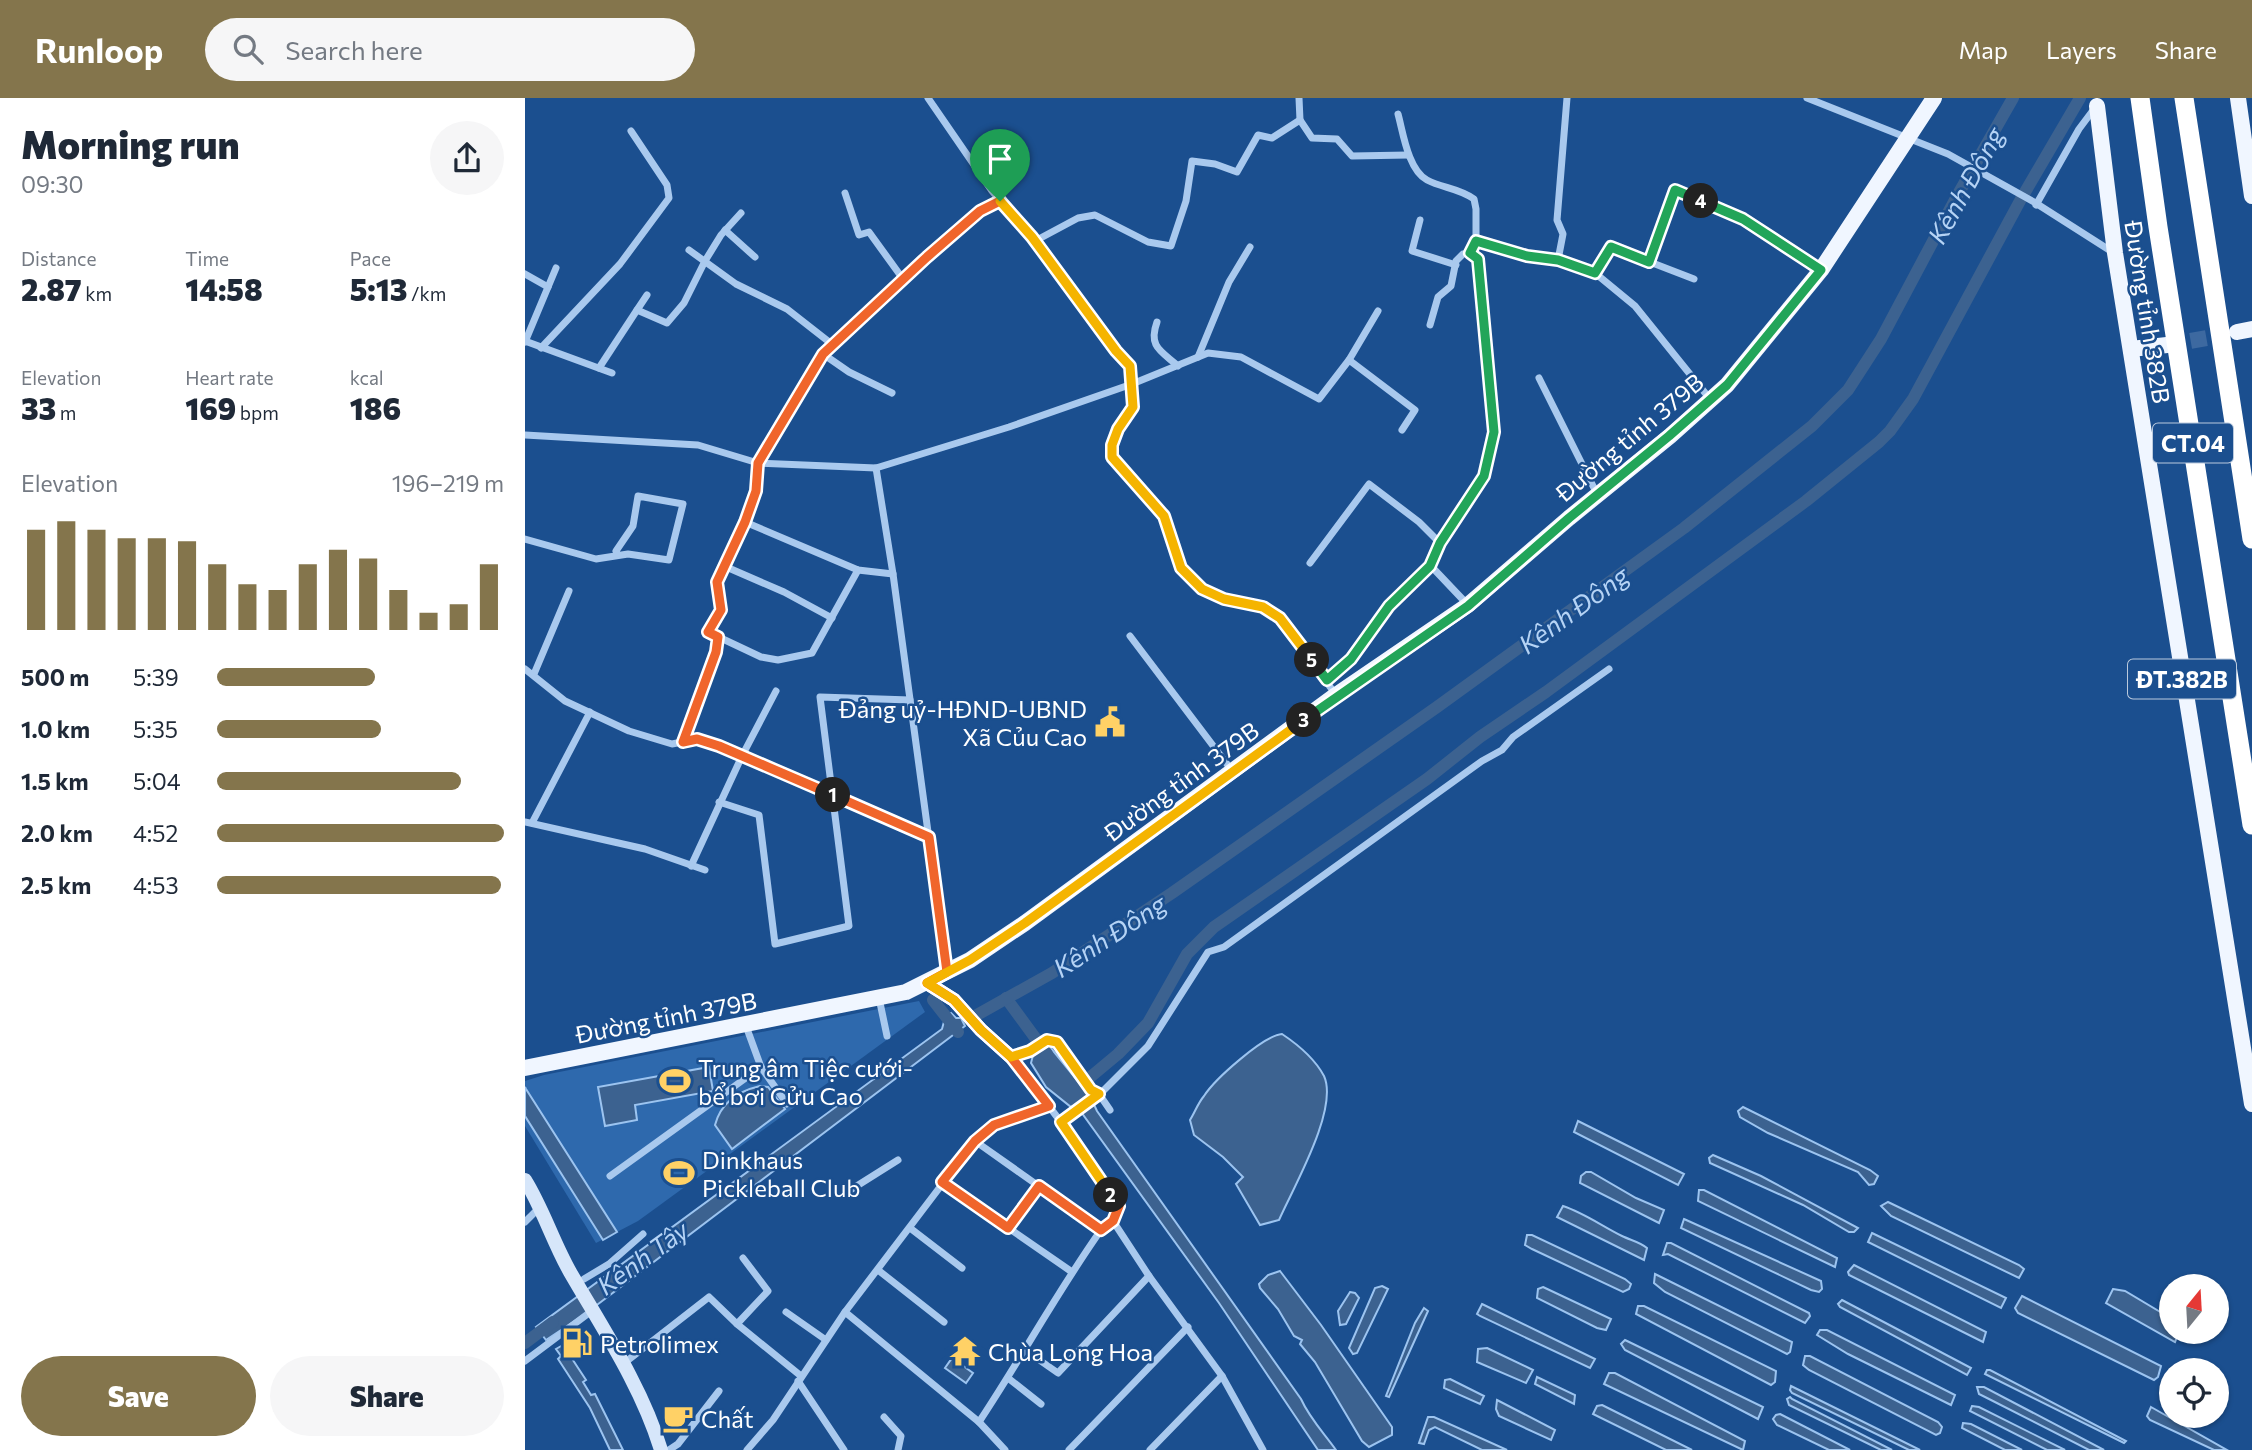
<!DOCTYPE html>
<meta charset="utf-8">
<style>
:root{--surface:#fff;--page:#f6f6f7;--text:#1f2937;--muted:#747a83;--accent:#84754c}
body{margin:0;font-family:Commissioner,sans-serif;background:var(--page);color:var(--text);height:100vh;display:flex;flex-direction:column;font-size:26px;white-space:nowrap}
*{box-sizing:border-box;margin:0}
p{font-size:23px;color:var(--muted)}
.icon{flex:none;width:38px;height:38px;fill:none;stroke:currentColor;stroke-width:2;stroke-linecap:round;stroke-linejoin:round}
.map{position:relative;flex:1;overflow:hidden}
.sheet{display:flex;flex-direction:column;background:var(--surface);width:525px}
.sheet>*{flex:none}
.needle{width:46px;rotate:18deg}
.fabs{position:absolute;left:1634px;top:1176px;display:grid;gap:14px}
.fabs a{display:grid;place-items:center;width:70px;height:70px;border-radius:50%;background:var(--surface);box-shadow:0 2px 5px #0004;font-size:35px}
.pin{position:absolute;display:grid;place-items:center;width:60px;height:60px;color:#fff;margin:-72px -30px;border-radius:50% 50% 50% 0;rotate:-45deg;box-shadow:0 0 7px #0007}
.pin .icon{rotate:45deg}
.km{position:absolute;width:35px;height:35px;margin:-18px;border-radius:50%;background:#222;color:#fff;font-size:19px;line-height:35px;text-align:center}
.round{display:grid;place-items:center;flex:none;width:74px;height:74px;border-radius:37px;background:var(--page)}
.summary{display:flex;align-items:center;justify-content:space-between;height:119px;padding:0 21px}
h1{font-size:38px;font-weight:800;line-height:52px}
.metrics{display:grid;grid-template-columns:repeat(3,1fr);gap:10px;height:119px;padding:7px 21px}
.metrics div{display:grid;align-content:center}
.metrics b{font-size:30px;font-weight:800}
.metrics small{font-size:19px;font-weight:400}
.metrics p{font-size:19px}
.chart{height:196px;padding:14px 21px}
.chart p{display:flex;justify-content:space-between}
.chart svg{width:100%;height:126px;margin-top:7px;stroke:var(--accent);stroke-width:6}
.cta{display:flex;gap:14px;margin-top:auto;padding:14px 21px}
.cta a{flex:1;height:80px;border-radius:42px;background:var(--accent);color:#fff;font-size:28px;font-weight:800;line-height:80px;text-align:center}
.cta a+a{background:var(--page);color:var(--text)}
ul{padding:0 21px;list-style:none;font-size:23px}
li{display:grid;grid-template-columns:112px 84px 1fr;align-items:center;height:52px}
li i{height:18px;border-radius:9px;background:var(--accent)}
header{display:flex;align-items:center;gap:42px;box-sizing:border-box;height:98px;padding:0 35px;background:var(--accent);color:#fff}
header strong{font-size:33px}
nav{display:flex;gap:38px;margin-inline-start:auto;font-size:24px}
.search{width:490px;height:63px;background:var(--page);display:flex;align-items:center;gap:18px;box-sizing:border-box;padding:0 24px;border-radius:38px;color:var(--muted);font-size:26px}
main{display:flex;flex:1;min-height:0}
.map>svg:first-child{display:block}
.green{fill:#2e69ad}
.water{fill:#3c6290;stroke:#9cc4f0;stroke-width:2}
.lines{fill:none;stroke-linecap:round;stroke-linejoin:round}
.canal{stroke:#3c6290;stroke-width:12}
.primary-tunnel{stroke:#3d69a0;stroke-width:16;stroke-dasharray:16 8;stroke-linecap:butt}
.street{stroke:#a9c9ee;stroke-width:7}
.secondary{stroke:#d6e6fa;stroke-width:14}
.primary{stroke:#f0f6ff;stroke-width:16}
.highway{stroke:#fff;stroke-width:19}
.split-1-casing{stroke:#fff;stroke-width:14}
.split-2-casing{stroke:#fff;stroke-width:14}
.split-3-casing{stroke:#fff;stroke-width:14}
.split-4-casing{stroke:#fff;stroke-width:14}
.split-5-casing{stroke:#fff;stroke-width:14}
.split-6-casing{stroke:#fff;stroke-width:14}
.split-1{stroke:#f0652b;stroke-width:9}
.split-2{stroke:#f0652b;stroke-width:9}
.split-3{stroke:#f5b400;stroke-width:9}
.split-4{stroke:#22a559;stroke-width:9}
.split-5{stroke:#22a559;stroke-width:9}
.split-6{stroke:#f5b400;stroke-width:9}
.labels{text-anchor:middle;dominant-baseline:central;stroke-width:5;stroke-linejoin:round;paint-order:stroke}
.shield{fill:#1b4f8f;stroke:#bbcadd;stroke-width:2}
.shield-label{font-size:23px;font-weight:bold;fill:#fff}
.street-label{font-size:24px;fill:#fff;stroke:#1b4f8f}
.poi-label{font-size:24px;fill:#fff;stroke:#1b4f8f;text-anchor:start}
.water-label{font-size:26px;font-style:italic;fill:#b5d3f5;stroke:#1b4f8f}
</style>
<header>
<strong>Runloop</strong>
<div class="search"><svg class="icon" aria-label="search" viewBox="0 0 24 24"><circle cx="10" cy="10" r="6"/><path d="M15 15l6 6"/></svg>Search here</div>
<nav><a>Map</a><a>Layers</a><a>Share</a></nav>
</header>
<main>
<section class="sheet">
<div class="summary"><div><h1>Morning run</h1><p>09:30</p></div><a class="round"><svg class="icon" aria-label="share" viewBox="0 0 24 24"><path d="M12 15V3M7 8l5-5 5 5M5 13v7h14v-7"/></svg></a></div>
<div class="metrics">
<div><p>Distance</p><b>2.87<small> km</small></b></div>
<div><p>Time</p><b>14:58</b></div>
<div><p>Pace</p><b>5:13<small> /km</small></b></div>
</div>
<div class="metrics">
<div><p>Elevation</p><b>33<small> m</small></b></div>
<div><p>Heart rate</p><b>169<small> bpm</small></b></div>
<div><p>kcal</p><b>186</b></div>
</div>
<div class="chart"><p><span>Elevation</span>196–219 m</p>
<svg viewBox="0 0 160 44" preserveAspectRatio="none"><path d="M5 44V9M15 44V6M25 44V9M35 44V12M45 44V12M55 44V13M65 44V21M75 44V28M85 44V30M95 44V21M105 44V16M115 44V19M125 44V30M135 44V38M145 44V35M155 44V21"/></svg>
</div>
<ul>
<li><b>500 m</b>5:39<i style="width:55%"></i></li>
<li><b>1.0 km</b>5:35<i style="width:57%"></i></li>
<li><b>1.5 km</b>5:04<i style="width:85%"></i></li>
<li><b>2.0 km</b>4:52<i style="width:100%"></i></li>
<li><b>2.5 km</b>4:53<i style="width:99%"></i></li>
</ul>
<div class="cta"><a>Save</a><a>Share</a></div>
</section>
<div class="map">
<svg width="1727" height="1352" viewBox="0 0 1727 1352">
<rect width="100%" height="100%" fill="#1b4f8f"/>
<!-- green -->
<path class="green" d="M394,903L400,914L113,1123L71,1145L0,1028V983L19,977Z"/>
<!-- water -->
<g class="water">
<path d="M426,915L431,920H436L440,928L60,1216L21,1242L11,1229L417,931L420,920Z"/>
<path d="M757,936C772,946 790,961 799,978C814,1011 768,1090 754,1122L735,1127L711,1086L718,1079L698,1059L669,1037L665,1022C670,1014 673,1005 679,998C690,981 738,938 757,936Z"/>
<path d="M521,944L565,998L572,1013L776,1301C785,1321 799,1335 811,1352H793L694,1205L551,1007L546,1009L521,989L506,965L508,957Z"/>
<path d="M184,969L188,993L110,1007L112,1022L80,1028L73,989Z"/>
<path d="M235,988L243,989L260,1011L207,1051L190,1027C196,1004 214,993 235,988Z"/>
<path d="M0,989L1,991L92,1134L78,1142L0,1018Z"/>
<path d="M1218,1009L1345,1072L1353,1078L1349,1086L1344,1087L1333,1074L1243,1035L1215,1019L1213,1013Z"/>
<path d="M1053,1023L1159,1076L1153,1087L1049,1034Z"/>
<path d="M1188,1057L1236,1078L1333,1130L1329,1134H1324L1278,1107L1185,1065L1184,1060Z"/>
<path d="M1061,1074H1066L1111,1100L1139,1112L1134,1125L1055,1085L1056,1078Z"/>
<path d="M1174,1092H1179L1312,1160L1310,1169L1173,1103Z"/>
<path d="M1363,1104L1494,1167L1499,1171L1494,1180L1366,1118L1356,1108Z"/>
<path d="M1038,1108C1059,1115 1077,1128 1097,1138C1105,1142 1115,1144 1122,1150L1119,1162L1032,1119Z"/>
<path d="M1159,1121L1296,1183L1297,1191L1294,1194L1286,1192L1156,1130Z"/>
<path d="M1347,1135L1481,1200L1476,1210L1343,1144Z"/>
<path d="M1002,1137H1007L1100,1181L1106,1186L1104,1191L1098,1194L1007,1151L1000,1147Z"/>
<path d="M1142,1145H1146L1284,1215L1285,1218L1280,1225L1143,1156L1138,1157Z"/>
<path d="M1329,1167L1461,1234L1458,1244L1324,1177L1323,1174Z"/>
<path d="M755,1173L796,1227L867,1329V1337L844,1349L837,1343L790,1264L775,1246L777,1242L769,1238L753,1211L735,1190L734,1186L743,1177Z"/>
<path d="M1130,1176L1267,1244L1265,1254L1262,1256L1140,1194L1129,1185Z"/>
<path d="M857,1188L863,1191L832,1255L828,1256L824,1250L850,1190Z"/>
<path d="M1018,1189L1086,1221L1081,1232L1072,1230L1012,1200L1013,1191Z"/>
<path d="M1588,1191L1600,1193L1647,1221V1234H1654L1650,1244L1581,1205Z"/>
<path d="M825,1194L830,1195L834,1200L821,1226L815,1227L813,1213Z"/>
<path d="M1497,1198L1636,1268L1633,1279L1629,1282L1493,1215L1490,1210Z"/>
<path d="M1317,1202L1446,1270L1442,1277L1315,1209L1313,1206Z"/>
<path d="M957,1206L1070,1261L1065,1270L955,1218L952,1216Z"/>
<path d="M1113,1208H1119L1251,1273L1250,1284L1246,1287L1111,1216Z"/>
<path d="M899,1210L903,1213L864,1299L861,1298L890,1225Z"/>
<path d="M1295,1232H1302L1430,1297L1426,1307L1323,1256L1292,1237Z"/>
<path d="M1100,1242L1238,1309L1233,1321L1100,1252L1096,1246Z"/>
<path d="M38,1247L61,1282L58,1284L66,1297L70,1296L98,1352H85L65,1310L33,1261L36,1258L31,1251Z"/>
<path d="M962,1250L1008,1272L1001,1285L952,1264L953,1251Z"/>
<path d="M1280,1258H1285L1413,1324L1417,1329L1415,1335L1411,1337L1284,1272L1278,1267Z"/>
<path d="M427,1260L448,1275L441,1285L420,1270Z"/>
<path d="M1462,1272H1465L1601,1343L1599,1345L1460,1276Z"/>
<path d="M1084,1275H1090L1220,1343L1218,1352L1079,1286Z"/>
<path d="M1012,1279L1050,1297L1049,1306L1010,1286Z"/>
<path d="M925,1281L959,1298L955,1306L919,1290L920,1282Z"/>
<path d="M1266,1288L1395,1352H1384L1267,1295L1265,1292Z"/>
<path d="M1452,1289H1459L1579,1352H1564L1464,1301L1454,1296Z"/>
<path d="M1265,1299L1267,1301L1367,1352H1356L1264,1307L1262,1301Z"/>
<path d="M972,1302L1030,1332L1026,1342L974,1318L971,1311Z"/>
<path d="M1077,1307L1167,1352H1141L1068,1316L1072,1308Z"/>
<path d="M1447,1308L1454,1309L1540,1352H1522L1445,1313Z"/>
<path d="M1626,1309L1702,1352H1689L1625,1322L1622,1318Z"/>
<path d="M1255,1316L1325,1352H1304L1252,1327L1248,1321L1251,1317Z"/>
<path d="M903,1319H909L982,1352H957L910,1329L904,1332L899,1346L894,1345Z"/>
<path d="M1438,1325L1446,1326L1497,1352H1480L1437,1330Z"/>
</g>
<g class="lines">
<!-- canal -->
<g class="canal">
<path d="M413,899L408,902L433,934"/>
<path d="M481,900L522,956"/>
<path d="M450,918L527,875L647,795L912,609L1159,430L1287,328L1323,292L1356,241L1432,98L1488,0"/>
<path d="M563,981L593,956L623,925L662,856L689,829L902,681L955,639L1021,594L1281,403L1354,344L1365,333L1388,301L1496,101L1555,0"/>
<path d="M0,1245L28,1224"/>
</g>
<!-- primary-tunnel -->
<path class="primary-tunnel" d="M1642,247L1705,236"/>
<!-- street -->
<g class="street">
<path d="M403,0L467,93L507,139L591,253L605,268L608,309L593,331L587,347V359L639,418L655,470L676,491L699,501L738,509L755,520L811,597"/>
<path d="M774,0L775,22L787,40L812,41L827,58L883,57"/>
<path d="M1282,0L1423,56L1509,104L1589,155"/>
<path d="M873,16C878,34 883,72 902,82C917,90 934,90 949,101L951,111V143L1001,158L1033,162L1070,175L1110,208L1185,301"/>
<path d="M320,95L334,137L344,134L378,181"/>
<path d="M1511,107L1554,31L1569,11"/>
<path d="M895,122L887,153L931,167"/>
<path d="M200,132L230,159"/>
<path d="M510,143L553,120L570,117L623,144L646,148L661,103L667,63L690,66L712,74L733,37L747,40L775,22"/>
<path d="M164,152L211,186L262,211L308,247"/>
<path d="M1033,162L1038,136L1032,122L1042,0"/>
<path d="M1124,164L1150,92L1218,121L1295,172"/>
<path d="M1070,175L1086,149L1169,181"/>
<path d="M0,176L23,189"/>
<path d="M122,197L112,212L142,225L159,205L180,163L196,137L216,115"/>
<path d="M632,224C623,249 636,253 653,268"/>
<path d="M905,227L913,199L926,188L931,163L938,156L945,155"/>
<path d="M0,243L87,275"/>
<path d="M0,244L31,170"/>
<path d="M16,250L95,166L144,100L142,87L106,33"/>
<path d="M298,256L324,274L367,295"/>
<path d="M673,259L704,184L725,149"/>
<path d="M824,262L853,213"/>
<path d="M74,270L112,212"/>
<path d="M1014,280L1072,396"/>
<path d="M0,337L173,347L233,365L351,370L484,329L607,286L683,255L716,259L794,301L824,262L890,312L877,332"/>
<path d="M351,370L368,476L422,874"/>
<path d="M220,424L333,472L368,476"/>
<path d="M0,441L71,461L103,456L144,462L158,406L113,398L108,428L91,453"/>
<path d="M915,445L954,389L962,369L969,334L953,161L945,155L951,143"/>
<path d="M785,465L844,386L894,424L915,445L906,468L943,507"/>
<path d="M199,468L259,494L307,520"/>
<path d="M333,472L287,555L253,562L236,559L183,534L196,512L192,484L220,424L231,393L233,365L298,256L402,159L455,113L475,103"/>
<path d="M605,538L708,674"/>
<path d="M0,571L40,603L104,633L147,646L172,641L194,648L404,739"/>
<path d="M9,576L44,493"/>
<path d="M802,582L826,561L864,508L906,468"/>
<path d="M158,644L191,554L193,539"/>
<path d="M194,704L234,717L250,846L324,828L295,599L385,602"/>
<path d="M0,724L120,751L180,772"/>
<path d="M7,725L65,614"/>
<path d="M166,768L217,658L251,593"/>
<path d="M402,885L430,902L456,932L486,959L536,1024L594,1108L588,1123"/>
<path d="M354,900L362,938"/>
<path d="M486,959L505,953L522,942L532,944L566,992L574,996L585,1012"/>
<path d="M236,969L262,1006"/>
<path d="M536,1024L571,1000L623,948L683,854L699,849L957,663L977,652L988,639L1084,571"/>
<path d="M450,1043L576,1132L588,1123L624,1178L697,1278L738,1352"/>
<path d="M85,1078L236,969L221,928"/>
<path d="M417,1084L547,1174"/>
<path d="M319,1096L373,1062"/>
<path d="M0,1124L14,1110"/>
<path d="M385,1130L437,1170"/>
<path d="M483,1130L514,1088"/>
<path d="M353,1172L419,1224"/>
<path d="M59,1181L84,1166L118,1136"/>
<path d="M261,1214L301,1242"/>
<path d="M320,1214L450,1043L469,1027L524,1008"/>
<path d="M212,1226L243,1193L218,1160"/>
<path d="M500,1252L533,1275L624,1178"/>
<path d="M0,1263L68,1212"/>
<path d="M98,1266L184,1199L212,1226L276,1278"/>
<path d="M483,1280L516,1306"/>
<path d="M273,1283L319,1352"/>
<path d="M359,1319L376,1338L373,1352"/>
<path d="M454,1324C496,1261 532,1194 576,1132"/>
<path d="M144,1352L153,1346L194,1293"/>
<path d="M222,1352L248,1322L320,1214L454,1324L480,1352"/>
<path d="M544,1352L663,1229"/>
<path d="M625,1352L697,1278"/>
</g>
<!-- secondary -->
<path class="secondary" d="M0,1082C18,1111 28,1144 45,1174C78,1231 117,1289 136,1352"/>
<!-- primary -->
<g class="primary">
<path d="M1713,0L1727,98"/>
<path d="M1572,8L1590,155L1727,1006"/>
<path d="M1712,234L1727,231"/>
<path d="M1606,251L1642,247"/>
<path d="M0,970L381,894L445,862L500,825L811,597L943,507L1044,420L1145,338L1202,287L1296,172L1409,0"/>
</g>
<!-- highway -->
<g class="highway">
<path d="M1615,0L1633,129L1727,727"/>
<path d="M1659,0L1727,441"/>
</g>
</g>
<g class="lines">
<!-- split-1 casing -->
<g class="split-1-casing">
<path id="split-1" d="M308,697L194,648L172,641L158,644L191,554L193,539L183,534L196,512L192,484L220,424L231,393L233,365L298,256L402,159L455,113L475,103"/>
</g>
<!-- split-2 casing -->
<g class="split-2-casing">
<path id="split-2" d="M308,697L404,739L422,874L402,885L429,902L456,932L486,959L524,1008L469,1027L450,1043L417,1084L483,1130L514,1088L576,1132L588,1123L594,1108L586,1097"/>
</g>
<!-- split-3 casing -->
<g class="split-3-casing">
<path id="split-3" d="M586,1097L536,1024L574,996L566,992L532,944L522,942L505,953L486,959L456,932L429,902L402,885L445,862L500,825L779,622"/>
</g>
<!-- split-4 casing -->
<g class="split-4-casing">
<path id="split-4" d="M779,622L943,508L1044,420L1144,338L1202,287L1296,172L1218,121L1176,103"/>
</g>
<!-- split-5 casing -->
<g class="split-5-casing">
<path id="split-5" d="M787,562L802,582L826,561L864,508L905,468L915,445L959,378L969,334L953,161L945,155L951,143L1002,158L1033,162L1070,175L1086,149L1124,164L1150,92L1176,103"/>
</g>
<!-- split-6 casing -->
<g class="split-6-casing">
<path id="split-6" d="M475,103L507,139L591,253L605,268L608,309L593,331L587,347V359L639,418L656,470L677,491L699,501L738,509L755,520L787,562"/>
</g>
<!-- split-1 -->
<use href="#split-1" class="split-1"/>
<!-- split-2 -->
<use href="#split-2" class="split-2"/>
<!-- split-3 -->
<use href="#split-3" class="split-3"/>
<!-- split-4 -->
<use href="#split-4" class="split-4"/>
<!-- split-5 -->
<use href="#split-5" class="split-5"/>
<!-- split-6 -->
<use href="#split-6" class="split-6"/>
</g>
<!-- icons -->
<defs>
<g id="civic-bare" transform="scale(2.415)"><path d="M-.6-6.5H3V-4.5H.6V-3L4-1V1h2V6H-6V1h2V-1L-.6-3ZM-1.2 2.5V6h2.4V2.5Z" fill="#ffd166" stroke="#1b4f8f" stroke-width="2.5" paint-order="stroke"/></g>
<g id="stadium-bare" transform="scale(2.415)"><path d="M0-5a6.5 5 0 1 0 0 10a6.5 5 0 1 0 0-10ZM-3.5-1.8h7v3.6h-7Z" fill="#ffd166" stroke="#1b4f8f" stroke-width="2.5" paint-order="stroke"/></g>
<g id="fuel-bare" transform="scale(2.415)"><path d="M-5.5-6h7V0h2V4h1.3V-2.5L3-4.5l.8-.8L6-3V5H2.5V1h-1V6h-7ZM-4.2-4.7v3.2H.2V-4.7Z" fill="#ffd166" stroke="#1b4f8f" stroke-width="2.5" paint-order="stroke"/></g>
<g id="temple-bare" transform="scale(2.415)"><path d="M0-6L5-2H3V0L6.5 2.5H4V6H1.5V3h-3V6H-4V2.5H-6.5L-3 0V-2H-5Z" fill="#ffd166" stroke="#1b4f8f" stroke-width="2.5" paint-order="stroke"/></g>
<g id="cafe-bare" transform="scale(2.415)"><path d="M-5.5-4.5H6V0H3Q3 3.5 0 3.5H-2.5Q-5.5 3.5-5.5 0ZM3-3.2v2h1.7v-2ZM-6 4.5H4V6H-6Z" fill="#ffd166" stroke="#1b4f8f" stroke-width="2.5" paint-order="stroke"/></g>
</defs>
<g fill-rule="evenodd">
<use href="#civic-bare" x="585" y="624"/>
<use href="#stadium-bare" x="150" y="983"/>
<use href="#stadium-bare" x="154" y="1075"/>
<use href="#fuel-bare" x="52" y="1245"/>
<use href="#temple-bare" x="440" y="1253"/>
<use href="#cafe-bare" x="153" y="1320"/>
</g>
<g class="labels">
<!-- shield labels -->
<g class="shield">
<rect x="1628" y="325.5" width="80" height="39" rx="5"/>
<rect x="1603" y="561.5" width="108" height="39" rx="5"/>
</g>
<g class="shield-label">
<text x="1668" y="345">CT.04</text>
<text x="1657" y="581">ĐT.382B</text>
</g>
<!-- street labels -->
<g class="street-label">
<text transform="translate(1623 214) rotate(81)">Đường tỉnh 382B</text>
<text transform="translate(1104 339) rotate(-40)">Đường tỉnh 379B</text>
<text transform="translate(656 683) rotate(-36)">Đường tỉnh 379B</text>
<text transform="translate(141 919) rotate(-11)">Đường tỉnh 379B</text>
</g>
<!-- poi labels -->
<g class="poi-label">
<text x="562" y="610" text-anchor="end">Đảng uỷ-HĐND-UBND<tspan x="562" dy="28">Xã Củu Cao</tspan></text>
<text x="173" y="969">Trung âm Tiệc cưới-<tspan x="173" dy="28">bể bơi Cửu Cao</tspan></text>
<text x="177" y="1061">Dinkhaus<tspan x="177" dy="28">Pickleball Club</tspan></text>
<text x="75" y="1245">Petrolimex</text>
<text x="463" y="1253">Chùa Long Hoa</text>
<text x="176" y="1320">Chất</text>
</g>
<!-- water labels -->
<g class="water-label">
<text transform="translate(1440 87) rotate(-61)">Kênh Đông</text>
<text transform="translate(1048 511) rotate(-36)">Kênh Đông</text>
<text transform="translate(584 837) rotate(-33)">Kênh Đông</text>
<text transform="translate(117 1159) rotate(-36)">Kênh Tây</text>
</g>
</g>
</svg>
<div class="fabs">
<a><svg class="needle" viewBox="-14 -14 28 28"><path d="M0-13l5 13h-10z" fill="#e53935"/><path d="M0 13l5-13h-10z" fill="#747a83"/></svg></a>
<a><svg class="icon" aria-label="locate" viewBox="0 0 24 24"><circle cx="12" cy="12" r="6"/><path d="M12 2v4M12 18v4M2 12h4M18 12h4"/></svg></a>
</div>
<div class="pin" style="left:475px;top:103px;background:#1e9e55"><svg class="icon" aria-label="arrive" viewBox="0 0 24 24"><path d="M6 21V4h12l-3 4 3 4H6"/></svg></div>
<b class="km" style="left:308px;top:697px">1</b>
<b class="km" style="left:586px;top:1097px">2</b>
<b class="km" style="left:779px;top:622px">3</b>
<b class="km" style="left:1176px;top:103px">4</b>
<b class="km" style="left:787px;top:562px">5</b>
</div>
</main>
